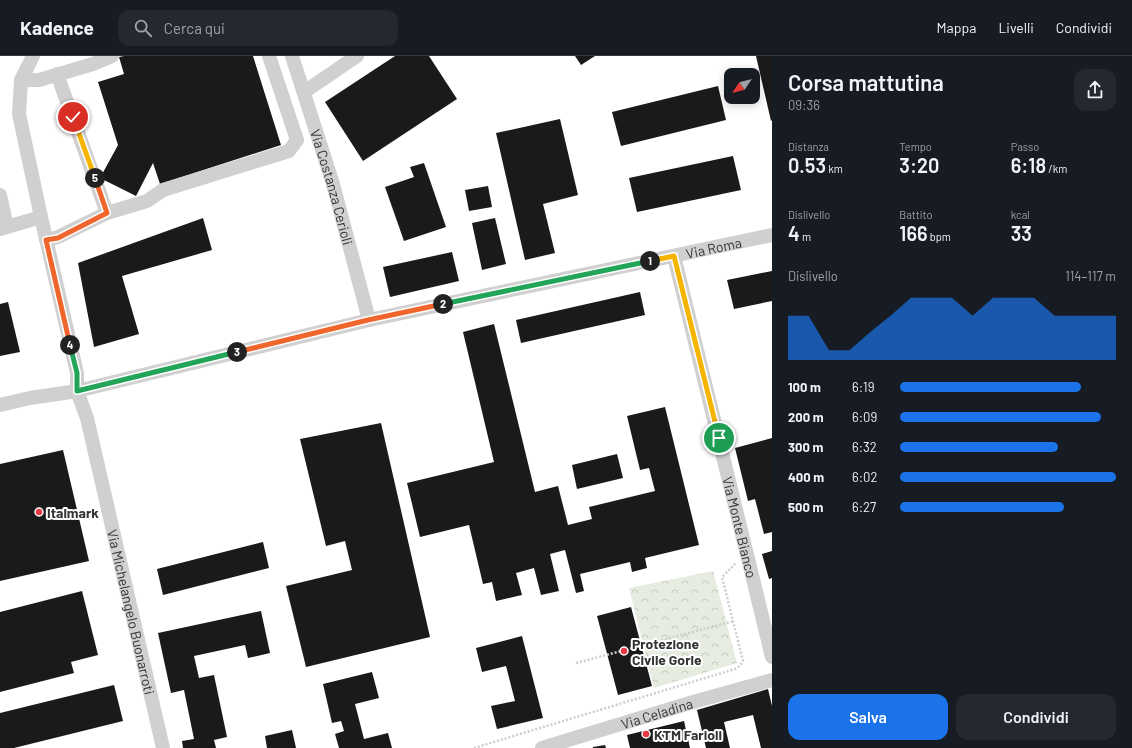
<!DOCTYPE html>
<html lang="it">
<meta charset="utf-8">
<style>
:root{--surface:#171b24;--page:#242831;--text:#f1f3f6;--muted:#9ea1a6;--line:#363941;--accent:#1a73e8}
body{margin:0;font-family:Barlow,sans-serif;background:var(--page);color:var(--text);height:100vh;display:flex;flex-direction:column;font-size:15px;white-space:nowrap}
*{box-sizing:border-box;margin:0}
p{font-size:13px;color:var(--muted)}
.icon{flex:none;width:22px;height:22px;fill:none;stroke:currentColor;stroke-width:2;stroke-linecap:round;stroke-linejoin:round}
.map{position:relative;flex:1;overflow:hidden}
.side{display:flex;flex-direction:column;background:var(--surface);width:360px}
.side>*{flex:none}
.needle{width:26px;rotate:235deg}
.tools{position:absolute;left:724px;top:12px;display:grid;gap:8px}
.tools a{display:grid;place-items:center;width:36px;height:36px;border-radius:8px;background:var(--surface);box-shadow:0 2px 10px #0003;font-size:20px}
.pin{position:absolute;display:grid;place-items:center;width:34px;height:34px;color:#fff;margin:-17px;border:2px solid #fff;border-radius:50%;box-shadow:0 1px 4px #0007}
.km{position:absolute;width:20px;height:20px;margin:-10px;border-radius:50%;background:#222;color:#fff;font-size:11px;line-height:20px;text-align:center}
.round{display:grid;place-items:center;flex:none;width:42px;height:42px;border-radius:12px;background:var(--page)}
.head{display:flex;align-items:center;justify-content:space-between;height:68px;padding:0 16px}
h1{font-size:22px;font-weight:600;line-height:30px}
.figures{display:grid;grid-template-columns:repeat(3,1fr);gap:6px;height:68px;padding:4px 16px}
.figures div{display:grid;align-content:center}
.figures b{font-size:20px;font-weight:600}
.figures small{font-size:11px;font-weight:400}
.figures p{font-size:11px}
.chart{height:112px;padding:8px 16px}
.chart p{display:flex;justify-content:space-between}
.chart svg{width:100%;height:72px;margin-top:4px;fill:var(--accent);opacity:.7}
.button{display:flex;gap:8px;margin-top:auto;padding:8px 16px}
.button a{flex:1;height:46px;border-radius:12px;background:var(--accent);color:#fff;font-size:16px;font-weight:600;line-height:46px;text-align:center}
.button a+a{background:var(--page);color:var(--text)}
ul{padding:0 16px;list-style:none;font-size:13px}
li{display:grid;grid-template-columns:64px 48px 1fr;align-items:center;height:30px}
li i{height:10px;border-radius:5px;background:var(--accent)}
header{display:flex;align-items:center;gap:24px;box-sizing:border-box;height:56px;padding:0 20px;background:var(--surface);border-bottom:1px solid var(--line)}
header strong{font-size:19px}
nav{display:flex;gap:22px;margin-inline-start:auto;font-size:14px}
.search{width:280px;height:36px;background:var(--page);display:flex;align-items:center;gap:10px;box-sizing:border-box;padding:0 14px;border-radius:12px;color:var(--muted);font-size:15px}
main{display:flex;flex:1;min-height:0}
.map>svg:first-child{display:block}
.park{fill:url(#park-crowns)}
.building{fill:#1a1a1a}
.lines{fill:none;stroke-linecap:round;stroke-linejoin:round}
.path{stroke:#cdcdcd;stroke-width:2.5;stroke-dasharray:2 2;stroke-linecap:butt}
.minor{stroke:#d0d0d0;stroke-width:14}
.split-1-casing{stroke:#fff;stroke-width:8}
.split-2-casing{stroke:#fff;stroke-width:8}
.split-3-casing{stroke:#fff;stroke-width:8}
.split-4-casing{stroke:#fff;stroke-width:8}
.split-5-casing{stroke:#fff;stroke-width:8}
.split-6-casing{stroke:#fff;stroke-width:8}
.split-1{stroke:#f5b400;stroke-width:5}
.split-2{stroke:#22a559;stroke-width:5}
.split-3{stroke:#f0652b;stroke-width:5}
.split-4{stroke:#22a559;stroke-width:5}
.split-5{stroke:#f0652b;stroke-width:5}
.split-6{stroke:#f5b400;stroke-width:5}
.poi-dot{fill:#e63946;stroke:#fff;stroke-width:1.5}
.labels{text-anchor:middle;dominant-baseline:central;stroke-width:4;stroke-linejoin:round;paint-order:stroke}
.street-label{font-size:14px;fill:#333;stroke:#fff}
.poi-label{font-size:14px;font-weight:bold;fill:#333;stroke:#fff;text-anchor:start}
</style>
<header>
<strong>Kadence</strong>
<div class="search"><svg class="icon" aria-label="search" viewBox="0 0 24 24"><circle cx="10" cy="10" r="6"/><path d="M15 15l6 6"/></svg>Cerca qui</div>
<nav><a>Mappa</a><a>Livelli</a><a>Condividi</a></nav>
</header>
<main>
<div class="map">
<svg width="772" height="692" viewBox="0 0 772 692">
<defs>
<pattern id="park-crowns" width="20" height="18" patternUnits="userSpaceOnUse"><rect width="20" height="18" fill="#e6ecdf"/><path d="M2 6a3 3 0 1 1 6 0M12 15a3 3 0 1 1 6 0" fill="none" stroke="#c6cbc0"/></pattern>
</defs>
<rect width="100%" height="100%" fill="#fff"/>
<!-- park -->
<path class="park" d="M713,515L737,607L654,632L629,532Z"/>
<!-- building -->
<g class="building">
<path d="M124,0H253L281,89L160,128L153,107L136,140L100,122L118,89L98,26L124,18L119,1Z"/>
<path d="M395,0H429L457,43L363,105L325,46Z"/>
<path d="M575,0H595L581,9Z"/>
<path d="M756,0H772V64L771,65Z"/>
<path d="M718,30L726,64L621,90L612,56Z"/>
<path d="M560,63L578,139L543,148L555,197L525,204L496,77Z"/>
<path d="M733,100L741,134L637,156L629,122Z"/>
<path d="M424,107L446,171L404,185L385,131L414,121L410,111Z"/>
<path d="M488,130L492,151L469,155L465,134Z"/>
<path d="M203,162L212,194L122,220L139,278L94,291L78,207Z"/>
<path d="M495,162L506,208L482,214L472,167Z"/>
<path d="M452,196L459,225L390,241L383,211Z"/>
<path d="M772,215V245L734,253L727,224Z"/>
<path d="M640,236L645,259L521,287L516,264Z"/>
<path d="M8,246L20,296L0,300V248Z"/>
<path d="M494,268L535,436L558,430L568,469L592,463L589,451L655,435L649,412L640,414L627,360L665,351L699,489L645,502L647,512L632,516L630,506L580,518L584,535L576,537L565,494L550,498L559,535L541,539L534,512L516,517L522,539L496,545L492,526L483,528L469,469L420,481L407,427L494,406L463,276Z"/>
<path d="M381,367L430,581L306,611L286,530L352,514L345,485L326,490L300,383Z"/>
<path d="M772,382V476L764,478L755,443L748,445L735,392Z"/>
<path d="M63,394L89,505L0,525V408Z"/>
<path d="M617,398L623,422L577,433L572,409Z"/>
<path d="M263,486L269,512L163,539L157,513Z"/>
<path d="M772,495V522L769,523L762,498Z"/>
<path d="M82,535L98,599L71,606L74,617L0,636V556Z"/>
<path d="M631,551L652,630L618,639L597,560Z"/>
<path d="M261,555L270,597L248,602L245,589L194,600L199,622L214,619L227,681L214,684L216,692H183L182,685L194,683L184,634L171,637L158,577Z"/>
<path d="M522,580L543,662L497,673L491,650L515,645L506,610L482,616L476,592Z"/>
<path d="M372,616L379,642L355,648L364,683L388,677L392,692H339L335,678L344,675L341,665L332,667L323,628Z"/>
<path d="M114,629L123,665L14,692H0V657Z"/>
<path d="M768,633L772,650V692H761L753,659L724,666L730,692H706L697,654Z"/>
<path d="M684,665L690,692H630L627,679Z"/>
<path d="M292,674L296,692H267L265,680Z"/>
<path d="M605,689L606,692H593V691Z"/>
</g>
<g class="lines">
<!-- path -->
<g class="path">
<path d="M576,607L734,565"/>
<path d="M474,692L735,613L740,610L743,605L722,521L736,507"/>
</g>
<!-- minor -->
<g class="minor">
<path id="s1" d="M33,0L21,24L19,58L41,161L77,317V335L87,362L163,692"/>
<path id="s2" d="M292,0L333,128L369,264"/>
<path d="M57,18L107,157L147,145L163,134L289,95L297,84L269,0"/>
<path d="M21,24H39L93,8L112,0"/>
<path d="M304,36L357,0"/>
<path d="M0,139L7,171"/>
<path d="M0,173L41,161"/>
<path d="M46,184L58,181L107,157"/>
<path id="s3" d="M674,200L772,601"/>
<path id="s4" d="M0,349L30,342L77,335L369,264L772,179"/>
<path id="s5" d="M542,692L693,646L772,624"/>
</g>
</g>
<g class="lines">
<!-- split-1 casing -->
<g class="split-1-casing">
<path id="split-1" d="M650,205L674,200L719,382"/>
</g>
<!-- split-2 casing -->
<g class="split-2-casing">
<path id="split-2" d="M443,248L650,205"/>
</g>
<!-- split-3 casing -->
<g class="split-3-casing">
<path id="split-3" d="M237,296L368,264L443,248"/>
</g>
<!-- split-4 casing -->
<g class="split-4-casing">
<path id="split-4" d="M70,289L77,317V335L237,296"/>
</g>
<!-- split-5 casing -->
<g class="split-5-casing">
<path id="split-5" d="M70,289L46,184L58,182L107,157L95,122"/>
</g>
<!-- split-6 casing -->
<g class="split-6-casing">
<path id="split-6" d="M73,61L95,122"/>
</g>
<!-- split-1 -->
<use href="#split-1" class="split-1"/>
<!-- split-2 -->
<use href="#split-2" class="split-2"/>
<!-- split-3 -->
<use href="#split-3" class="split-3"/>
<!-- split-4 -->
<use href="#split-4" class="split-4"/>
<!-- split-5 -->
<use href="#split-5" class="split-5"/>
<!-- split-6 -->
<use href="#split-6" class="split-6"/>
</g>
<!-- markers -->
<g class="poi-dot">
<circle cx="39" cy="456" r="4"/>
<circle cx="624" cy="595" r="4"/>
<circle cx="646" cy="678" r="4"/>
</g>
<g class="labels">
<!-- street labels -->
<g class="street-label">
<text stroke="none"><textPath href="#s2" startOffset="137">Via Costanza Cerioli</textPath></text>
<text stroke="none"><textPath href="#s4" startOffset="731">Via Roma</textPath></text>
<text stroke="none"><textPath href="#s3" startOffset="279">Via Monte Bianco</textPath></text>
<text stroke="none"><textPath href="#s1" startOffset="572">Via Michelangelo Buonarroti</textPath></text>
<text stroke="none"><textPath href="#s5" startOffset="120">Via Celadina</textPath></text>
</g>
<!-- poi labels -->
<g class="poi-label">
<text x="47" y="456">Italmark</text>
<text x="632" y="587">Protezione<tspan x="632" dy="16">Civile Gorle</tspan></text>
<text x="654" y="678">KTM Farioli</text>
</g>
</g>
</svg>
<div class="tools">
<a><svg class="needle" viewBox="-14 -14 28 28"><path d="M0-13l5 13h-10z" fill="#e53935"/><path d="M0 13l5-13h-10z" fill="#9ea1a6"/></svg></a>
</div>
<div class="pin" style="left:719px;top:382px;background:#1e9e55"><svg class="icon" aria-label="arrive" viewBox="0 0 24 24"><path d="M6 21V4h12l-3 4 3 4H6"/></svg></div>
<div class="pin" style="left:73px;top:61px;background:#d93025"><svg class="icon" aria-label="check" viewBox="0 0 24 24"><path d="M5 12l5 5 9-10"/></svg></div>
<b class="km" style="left:650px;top:205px">1</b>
<b class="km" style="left:443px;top:248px">2</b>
<b class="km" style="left:237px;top:296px">3</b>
<b class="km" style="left:70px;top:289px">4</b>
<b class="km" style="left:95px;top:122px">5</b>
</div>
<section class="side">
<div class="head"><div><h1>Corsa mattutina</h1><p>09:36</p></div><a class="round"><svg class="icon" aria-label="share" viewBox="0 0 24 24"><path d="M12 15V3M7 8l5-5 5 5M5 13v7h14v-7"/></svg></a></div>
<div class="figures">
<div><p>Distanza</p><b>0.53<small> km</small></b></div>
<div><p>Tempo</p><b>3:20</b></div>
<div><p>Passo</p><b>6:18<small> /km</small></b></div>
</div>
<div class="figures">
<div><p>Dislivello</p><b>4<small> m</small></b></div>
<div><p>Battito</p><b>166<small> bpm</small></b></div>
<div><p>kcal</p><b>33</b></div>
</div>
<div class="chart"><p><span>Dislivello</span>114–117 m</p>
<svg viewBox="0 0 160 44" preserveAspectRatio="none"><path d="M0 44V17L10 17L20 38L30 38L40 27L50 17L60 6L70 6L80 6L90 17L100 6L110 6L120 6L130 17L140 17L150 17L160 17V44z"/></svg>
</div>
<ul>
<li><b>100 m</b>6:19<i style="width:84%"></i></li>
<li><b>200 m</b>6:09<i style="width:93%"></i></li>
<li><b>300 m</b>6:32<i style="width:73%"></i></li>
<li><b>400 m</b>6:02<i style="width:100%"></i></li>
<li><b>500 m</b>6:27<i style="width:76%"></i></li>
</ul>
<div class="button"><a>Salva</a><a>Condividi</a></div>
</section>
</main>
